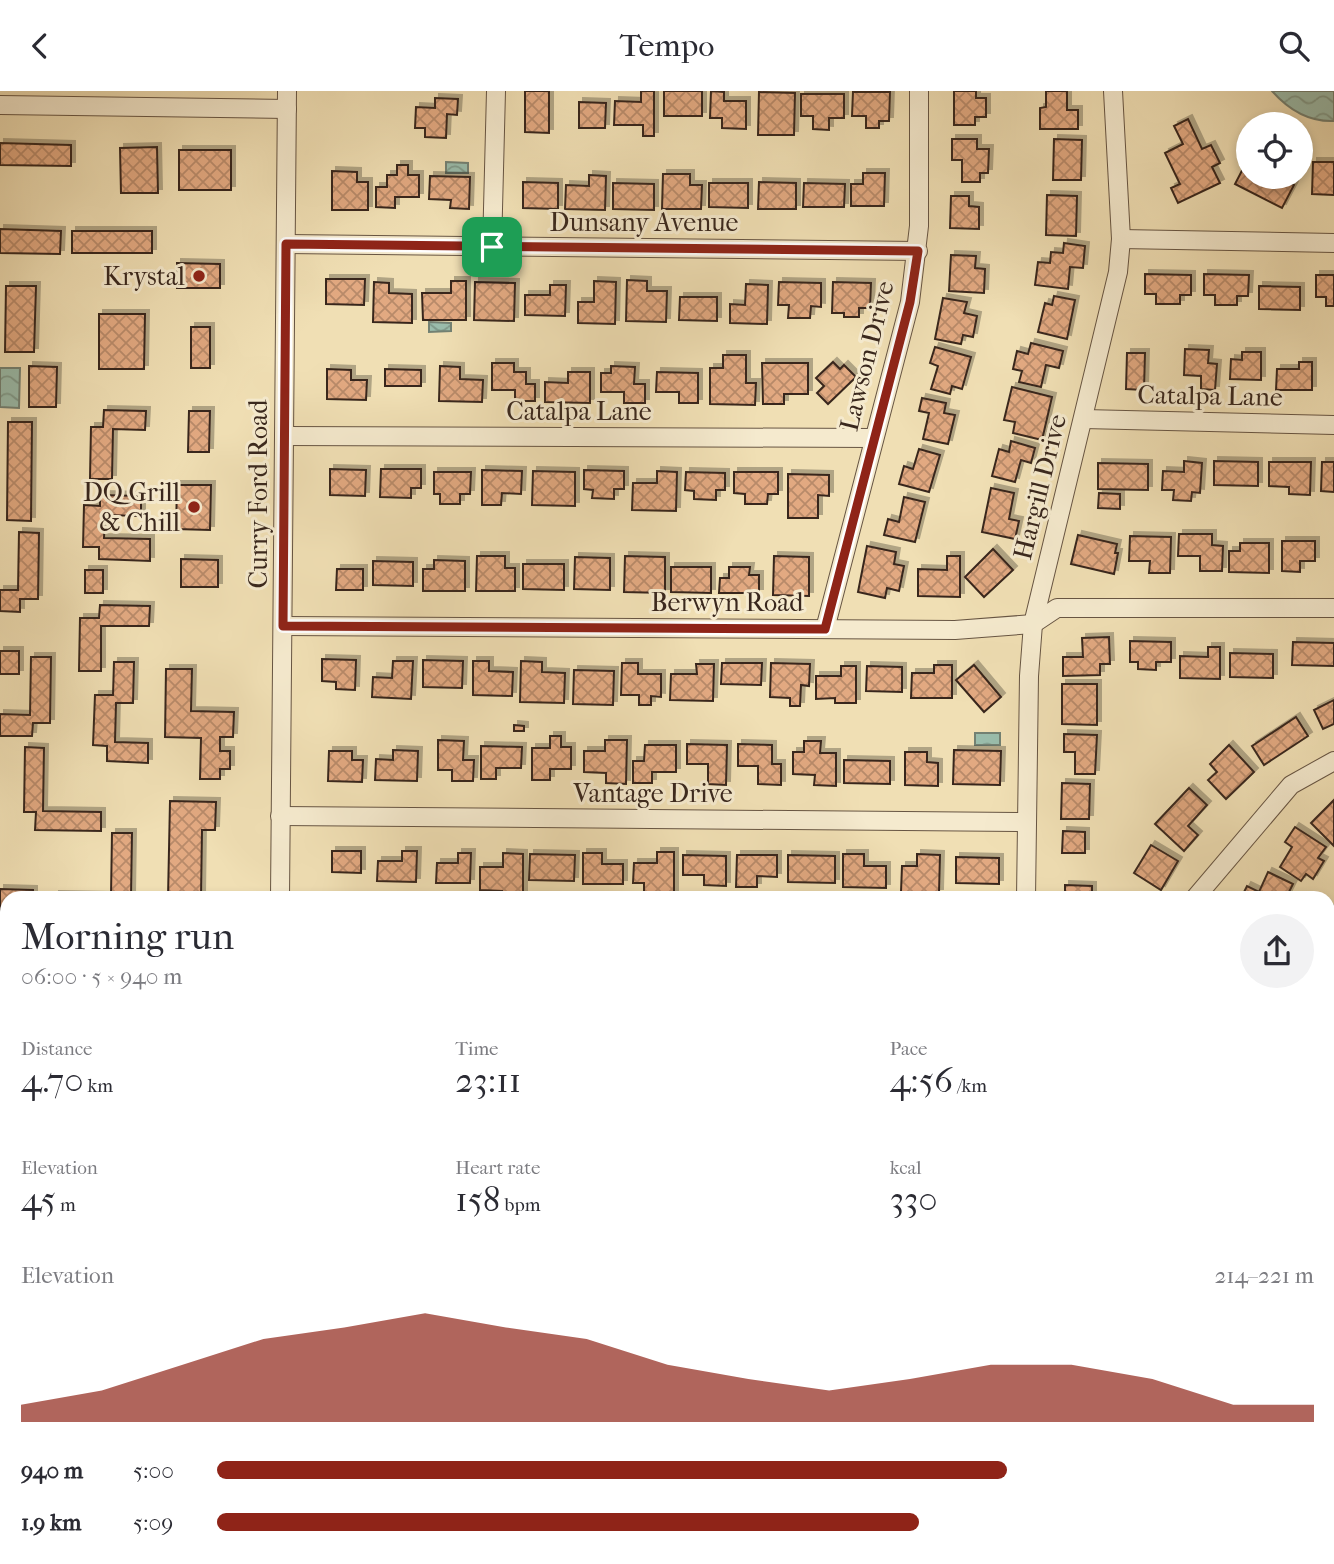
<!DOCTYPE html>
<meta charset="utf-8">
<style>
:root{--surface:#fff;--page:#f2f2f3;--text:#2b2b33;--muted:#7c7c81;--accent:#8f2418}
body{margin:0;font-family:"IM FELL French Canon",serif;background:var(--page);color:var(--text);height:100vh;display:flex;flex-direction:column;font-size:26px;white-space:nowrap}
*{box-sizing:border-box;margin:0}
p{font-size:23px;color:var(--muted)}
.icon{flex:none;width:38px;height:38px;fill:none;stroke:currentColor;stroke-width:2;stroke-linecap:round;stroke-linejoin:round}
.map{position:relative;flex:1;overflow:hidden}
.panel{position:absolute;left:0px;top:800px;width:1335px;height:674px;display:flex;flex-direction:column;background:var(--surface);border-radius:21px 21px 0 0;box-shadow:0 4px 10px #0003}
.panel>*{flex:none}
.buttons{position:absolute;left:1236px;top:21px;display:grid;gap:14px}
.buttons a{display:grid;place-items:center;width:77px;height:77px;border-radius:50%;background:var(--surface);box-shadow:0 4px 10px #0003;font-size:35px}
.pin{position:absolute;display:grid;place-items:center;width:60px;height:60px;color:#fff;margin:-30px;border-radius:14px;box-shadow:0 4px 10px #0006}
.round{display:grid;place-items:center;flex:none;width:74px;height:74px;border-radius:37px;background:var(--page)}
.head{display:flex;align-items:center;justify-content:space-between;height:119px;padding:0 21px}
h1{font-size:38px;font-weight:600;line-height:52px}
.figures{display:grid;grid-template-columns:repeat(3,1fr);gap:10px;height:119px;padding:7px 21px}
.figures div{display:grid;align-content:center}
.figures b{font-size:35px;font-weight:600}
.figures small{font-size:19px;font-weight:400}
.figures p{font-size:19px}
.chart{height:196px;padding:14px 21px}
.chart p{display:flex;justify-content:space-between}
.chart svg{width:100%;height:126px;margin-top:7px;fill:var(--accent);opacity:.7}
ul{padding:0 21px;list-style:none;font-size:23px}
li{display:grid;grid-template-columns:112px 84px 1fr;align-items:center;height:52px}
li i{height:18px;border-radius:9px;background:var(--accent)}
header{display:flex;justify-content:space-between;align-items:center;height:91px;padding:0 21px;background:var(--surface);font-size:32px;font-weight:600}
.map>svg:first-child{display:block}
.water{fill:url(#water-waves);stroke:#738173;stroke-width:2}
.building{fill:url(#building-cross-hatch);stroke:#39271d;stroke-width:2;filter:url(#shadow)}
.lines{fill:none;stroke-linecap:round;stroke-linejoin:round}
.minor-casing{stroke:#675543;stroke-width:20}
.minor{stroke:#f5eace;stroke-width:18}
.route-casing{stroke:#fff;stroke-width:14}
.route{stroke:#8f2418;stroke-width:9}
.poi-dot{fill:#8f2418;stroke:#f5eace;stroke-width:2.5}
.labels{text-anchor:middle;dominant-baseline:central;stroke-width:6;stroke-linejoin:round;paint-order:stroke}
.street-label{font-size:26px;fill:#39271d;stroke:#f5eace}
.poi-label{font-size:26px;fill:#39271d;stroke:#f5eace;text-anchor:end}
</style>
<header><svg class="icon" aria-label="back" viewBox="0 0 24 24"><path d="M15 5l-7 7 7 7"/></svg>Tempo<svg class="icon" aria-label="search" viewBox="0 0 24 24"><circle cx="10" cy="10" r="6"/><path d="M15 15l6 6"/></svg></header>
<div class="map">
<svg width="1334" height="1473" viewBox="0 0 1334 1473">
<defs>
<pattern id="water-waves" width="16" height="10" patternUnits="userSpaceOnUse" patternTransform="scale(1.75)"><rect width="16" height="10" fill="#9abdac"/><path d="M0 5q4-4 8 0t8 0" fill="none" stroke="#7f9a8b"/></pattern>
<pattern id="building-cross-hatch" width="8" height="8" patternUnits="userSpaceOnUse" patternTransform="scale(1.75)"><rect width="8" height="8" fill="#e2a981"/><path d="M0 0l8 8M0 8l8-8" fill="none" stroke="#b88a69"/></pattern>
<filter id="shadow"><feDropShadow dx="4" dy="-4" stdDeviation="0" flood-color="#0004"/></filter>
</defs>
<rect width="100%" height="100%" fill="#f0dfb4"/>
<filter id="stains"><feTurbulence type="fractalNoise" baseFrequency=".00286" numOctaves="4"/><feColorMatrix values="0 0 0 0 .2 0 0 0 0 .09 0 0 0 0 .02 0 0 0 .5 -.17"/></filter>
<radialGradient id="worn" r=".72"><stop offset=".6" stop-color="#630" stop-opacity="0"/><stop offset="1" stop-color="#630" stop-opacity=".3"/></radialGradient>
<!-- water -->
<g class="water">
<path d="M1272,0H1334V30C1309,31 1288,18 1272,0Z"/>
<path d="M446,71L468,72V82H446Z"/>
<path d="M429,231L451,232V240L429,241Z"/>
<path d="M0,277H20L19,317L0,316Z"/>
<rect x="975" y="642" width="25" height="12"/>
<path d="M1334,814V1320L1328,1310V820Z"/>
</g>
<!-- building -->
<g class="building">
<path d="M525,0H549V42L525,41Z"/>
<path d="M641,0H654V45H643V34H614L615,10L641,11Z"/>
<rect x="664" y="0" width="38" height="25"/>
<path d="M711,0L724,1V10H746V38L722,37V27H710Z"/>
<path d="M954,0H976V7H986V26H975V34H954Z"/>
<path d="M1046,0H1067V19H1078V38H1040V17L1046,16Z"/>
<path d="M759,1L795,2L794,44H758Z"/>
<path d="M853,1H890L889,30H879V37H866V25H852Z"/>
<path d="M801,3H844V27H829V39L813,38V25H801Z"/>
<path d="M435,7L458,8L457,24L447,23L446,47L425,46V37H415L416,16L435,17Z"/>
<path d="M579,11L606,12L605,37H579Z"/>
<path d="M1188,28L1202,58L1211,54L1220,72L1212,76L1220,92L1178,112L1171,97L1180,93L1165,62L1183,53L1174,35Z"/>
<path d="M952,48H977V58H989L988,82H980V91H962V69H952Z"/>
<path d="M1054,48L1082,49L1081,89H1053Z"/>
<path d="M0,52L71,54V75L0,74Z"/>
<path d="M157,56L158,102H121L120,57Z"/>
<rect x="179" y="59" width="52" height="40"/>
<path d="M1247,70L1248,86H1277L1294,94L1282,117L1235,93Z"/>
<path d="M1313,71H1334V104L1312,103Z"/>
<path d="M397,74H408V84H419V106H395V117L376,116V96H387V84H397Z"/>
<path d="M332,80L357,81V91H368V119H332Z"/>
<path d="M863,82H885L884,115H851V93H863Z"/>
<path d="M663,83H690V94H702L701,118H662Z"/>
<path d="M589,84L606,85L605,119L565,118L566,94L589,95Z"/>
<path d="M430,85L470,86L469,118L450,117L451,109L429,108Z"/>
<path d="M523,91L558,92V118L523,117Z"/>
<path d="M759,91L796,92V118H758Z"/>
<path d="M613,92L654,93V119L613,118Z"/>
<path d="M709,92H748V117L709,116Z"/>
<path d="M804,92L845,93L844,116H803Z"/>
<path d="M1047,104L1077,105L1076,145L1046,144Z"/>
<path d="M951,105H969V115L979,116V138L950,137Z"/>
<path d="M0,138L61,140L60,163L0,162Z"/>
<rect x="72" y="140" width="80" height="22"/>
<path d="M1064,152L1085,155L1083,177L1070,176L1068,198L1035,194L1038,171L1050,172L1051,161L1063,162Z"/>
<path d="M951,164L976,165L975,177L985,178L984,202L949,200Z"/>
<path d="M177,172L220,173V197H177Z"/>
<path d="M1145,183L1191,184V204H1180V213H1156V203H1145Z"/>
<path d="M1204,183L1249,184L1248,205H1237V214H1215V204H1204Z"/>
<path d="M1316,184H1334V215H1326V206H1316Z"/>
<path d="M326,188H365L364,214L326,213Z"/>
<path d="M627,189L647,190V200H667L666,231L626,230Z"/>
<path d="M451,190H466V229H423L422,202H451Z"/>
<path d="M594,190L616,191L615,233L578,232V211H594Z"/>
<path d="M374,191L389,192V202L412,203V232L373,231Z"/>
<path d="M475,191L515,192L514,230L474,229Z"/>
<path d="M779,191L821,192V216L811,215L810,227H788L789,214H778Z"/>
<path d="M833,191L871,192L870,217H859V226H844V222H832Z"/>
<path d="M746,193L768,194L767,233L730,232V213L745,214Z"/>
<path d="M550,194H566L565,225L525,224V204H550Z"/>
<path d="M6,195H36L34,261H5Z"/>
<path d="M1259,195L1300,196V219L1259,218Z"/>
<path d="M1054,205L1075,209L1067,248L1038,241L1045,212L1052,214Z"/>
<path d="M680,206H717V230L679,229Z"/>
<path d="M943,207L967,211L964,222L977,225L973,246L963,244L961,253L935,248Z"/>
<path d="M99,223H145L144,278H99Z"/>
<rect x="191" y="236" width="19" height="41"/>
<path d="M1031,252L1063,260L1059,277L1046,274L1041,296L1019,291L1022,280L1013,278L1017,260L1028,263Z"/>
<path d="M935,256L971,266L962,298L952,295L950,303L931,298L938,275L930,272Z"/>
<path d="M1185,258L1209,259L1208,272L1217,273L1215,299L1201,298V285L1184,284Z"/>
<path d="M1242,261H1261V289L1230,288L1231,268L1242,269Z"/>
<path d="M1127,262H1145L1144,299L1126,298Z"/>
<path d="M723,264H746V292H756L755,314L710,313V277H723Z"/>
<path d="M833,271L840,278L844,274L856,286L828,313L817,302L824,295L816,287Z"/>
<path d="M1299,271H1312V299H1276L1277,278H1299Z"/>
<path d="M492,272H514V281H526V293H535V310H515V299H492Z"/>
<path d="M762,272H808V303H784V313H763Z"/>
<path d="M29,275L57,276L56,316H29Z"/>
<path d="M440,275L460,276V288L483,289L482,311L439,310Z"/>
<path d="M611,275L635,276L634,293H645V312H624V301H601V282H611Z"/>
<path d="M327,278L351,279V289H367L366,309L327,308Z"/>
<path d="M385,278L421,279V295H385Z"/>
<path d="M568,281H590V312L545,311V291L568,292Z"/>
<path d="M657,281L698,282V312H679V301H656Z"/>
<path d="M1012,296L1052,306L1042,349L1013,342L1015,331L1004,329Z"/>
<path d="M922,307L946,312L944,322L955,324L948,353L923,348L929,322L919,320Z"/>
<path d="M104,319L146,320L145,339L113,338L112,388H90L91,336H103Z"/>
<path d="M189,320H210L209,361H188Z"/>
<path d="M8,331H32L31,430L7,429Z"/>
<path d="M1011,350L1035,357L1031,372L1021,369L1015,391L992,385L999,358L1009,361Z"/>
<path d="M919,358L940,364L929,401L899,393L904,375L913,378Z"/>
<path d="M1184,370L1202,372L1200,402L1192,401L1191,410L1173,409L1174,399H1162L1163,380L1184,381Z"/>
<path d="M1214,370L1258,371V395L1214,394Z"/>
<path d="M1269,371H1311L1310,404L1289,403V396L1269,395Z"/>
<path d="M1322,371H1334V401L1321,400Z"/>
<path d="M1098,372L1148,373V399L1098,398Z"/>
<path d="M330,378L366,379L365,405L330,404Z"/>
<path d="M381,378H421V397H411V407L380,406Z"/>
<path d="M482,379L522,380L521,403L502,402L501,414H482Z"/>
<path d="M584,379L624,380V398H614V408L592,407L593,399L584,398Z"/>
<path d="M533,380L575,381V415L532,414Z"/>
<path d="M657,380L677,381L676,420L632,419L633,392H657Z"/>
<path d="M434,381H471L470,403H460V413H440V403H434Z"/>
<path d="M686,381L725,382V399H716V409L694,408V400L685,399Z"/>
<path d="M734,381H778V403H768L767,413H745V403L734,402Z"/>
<path d="M788,383L829,384V405L818,404V427H788Z"/>
<path d="M177,394H211L210,439L176,438Z"/>
<path d="M991,397L1014,402L1009,428L1019,430L1015,448L982,441Z"/>
<path d="M1099,402L1120,403V418L1098,417Z"/>
<path d="M100,404L141,405V425L105,424L104,447L150,448V470L99,468V456H83L84,414L100,415Z"/>
<path d="M904,406L925,411L915,451L884,444L888,428L899,431Z"/>
<path d="M19,441L39,442L38,508H20V521L0,520V499H18Z"/>
<path d="M1179,443H1212V454L1223,455L1222,480H1200V465H1178Z"/>
<path d="M1078,444L1117,453L1115,462H1118L1114,483L1071,473Z"/>
<path d="M1130,445L1171,446L1170,482H1149L1150,470H1129Z"/>
<path d="M1282,450H1315V470H1300V481L1282,480Z"/>
<path d="M1240,452H1269V482L1229,481V460H1240Z"/>
<path d="M867,455L896,461L894,473L904,475L899,500L887,497L885,507L858,501Z"/>
<path d="M993,458L1013,479L984,506L965,486Z"/>
<path d="M477,465H505V477H515V500H476Z"/>
<path d="M625,465L665,466V502L624,501Z"/>
<path d="M774,465L809,466V505L773,504Z"/>
<path d="M947,465H960V506L918,505V478L947,479Z"/>
<path d="M575,466L610,467V499L574,498Z"/>
<path d="M181,468L218,469V496H181Z"/>
<path d="M434,469L465,470V500H423V478H434Z"/>
<path d="M373,470L413,471V495L373,494Z"/>
<path d="M523,473H564V499L523,498Z"/>
<path d="M671,476H711V502L671,501Z"/>
<path d="M729,476H750L749,484H759V502H719L720,487H729Z"/>
<path d="M337,478H363V499H336Z"/>
<rect x="85" y="479" width="18" height="23"/>
<path d="M100,514L150,515L149,535H101V580H79L80,527H99Z"/>
<path d="M1109,546L1110,573H1100V584L1063,585V566H1083L1082,547Z"/>
<path d="M1130,550L1171,551V571H1156V579L1138,578V571H1130Z"/>
<path d="M1293,551L1334,552V575L1292,574Z"/>
<path d="M1208,556H1220V588L1180,587V565L1208,566Z"/>
<rect x="0" y="560" width="19" height="23"/>
<path d="M1230,562L1273,563V587L1230,586Z"/>
<path d="M31,566H51L50,632H33L32,645H0V623L30,624Z"/>
<path d="M322,568L356,569L355,599L336,598V591L322,590Z"/>
<path d="M423,569L463,570L462,597L423,596Z"/>
<path d="M393,570H413L411,608L372,606L373,586L392,587Z"/>
<path d="M473,570H489V580L513,581L512,605L473,604Z"/>
<path d="M521,570L542,571V581L565,582L564,612L520,611Z"/>
<path d="M114,571H134L133,612H116L115,651L148,652V672L107,670V655L93,654L95,604H113Z"/>
<path d="M622,572H638V583H661V606L651,605V614H639V604H621Z"/>
<path d="M722,572H762L761,594L721,593Z"/>
<path d="M771,572L810,573L809,595L801,594L800,615H790V607L770,606Z"/>
<path d="M696,573H714L713,610L670,609L671,583H697Z"/>
<path d="M934,574H952V607H911L912,582H934Z"/>
<path d="M974,574L1001,606L984,621L956,589Z"/>
<path d="M841,575H856V612H835V607L816,608V585H841Z"/>
<path d="M867,575L902,576V601L866,600Z"/>
<path d="M166,578H192L191,620L234,621L233,646H220V660H230V678H220V688H200L201,647L165,646Z"/>
<path d="M574,579L614,580L613,614L573,613Z"/>
<path d="M1062,593H1097V634L1062,633Z"/>
<path d="M1334,609V633L1323,638L1314,619Z"/>
<path d="M1296,626L1308,645L1264,674L1252,655Z"/>
<path d="M514,634L524,635V640H514Z"/>
<path d="M1064,643L1097,644L1095,683H1075V661H1064Z"/>
<path d="M550,645H561V656H571V678H550V689H532V657H550Z"/>
<path d="M438,649L464,650L463,669H474L473,690H452V679H438Z"/>
<path d="M605,649H627L626,693L606,692V682L584,681V660H605Z"/>
<path d="M804,650H821L820,662H836V695L814,694L815,684L793,683V661H804Z"/>
<path d="M687,653L727,654L726,694L708,693V673H687Z"/>
<path d="M738,653L772,654V673H781V694L758,693V675H738Z"/>
<path d="M645,654H676V681H652V692H633V670H644Z"/>
<path d="M1229,654L1254,681L1226,708L1208,689L1217,681L1210,673Z"/>
<path d="M481,655L522,656L521,677H496V688H481Z"/>
<path d="M25,656L44,657L43,720L101,721V740L35,739L36,721H24Z"/>
<path d="M393,659L418,660L417,690L375,689L376,668L393,669Z"/>
<path d="M954,659L1001,660L1000,694L953,693Z"/>
<path d="M329,660H352V669H363L362,691L328,690Z"/>
<path d="M905,661H927V671L938,672V695L905,694Z"/>
<path d="M844,669L890,670V693L844,692Z"/>
<path d="M1062,692L1090,693L1089,728H1061Z"/>
<path d="M1189,697L1207,714L1188,735L1198,744L1184,760L1155,733Z"/>
<path d="M1334,709V755L1311,732Z"/>
<path d="M170,710L216,711L215,739H202L201,807H168Z"/>
<path d="M1295,736L1326,756L1318,767L1324,770L1313,788L1306,783L1301,790L1280,776L1292,756L1285,751Z"/>
<path d="M1063,740L1085,741V762H1062Z"/>
<path d="M112,742H132L131,807H55V804L111,805Z"/>
<path d="M1151,754L1178,770L1161,799L1134,782Z"/>
<path d="M332,760H361V782L332,781Z"/>
<path d="M402,760H417L416,791L377,790L378,770H402Z"/>
<path d="M657,761H674V803H644V792H633L634,772H657Z"/>
<path d="M458,762H471L470,792H436L437,772H458Z"/>
<path d="M503,762L523,763V805H502V800L480,799V776H503Z"/>
<path d="M583,762H602V773H623V793H583Z"/>
<path d="M530,763L575,764L574,790L529,789Z"/>
<path d="M843,763H864V775H886V797L843,796Z"/>
<path d="M917,763L940,764L939,802H928V807H913V801H901L902,775H917Z"/>
<path d="M683,764L726,765V795L704,794V784H683Z"/>
<path d="M737,764H777V786L757,785V796H736Z"/>
<path d="M788,764L835,765V792L788,791Z"/>
<path d="M956,766L999,767V793L956,792Z"/>
<path d="M1268,781L1293,793L1286,807H1241L1247,795L1259,801Z"/>
<path d="M1065,794L1092,795V807H1065Z"/>
<path d="M0,798L33,799V807H7V823H0Z"/>
<path d="M4,1103H7V1263L1,1262Z"/>
<path d="M0,1389L7,1390V1422H0Z"/>
<path d="M1328,1424L1334,1429V1473L1326,1466H1328Z"/>
<path d="M0,1431H6L7,1466H17V1470L0,1469Z"/>
<rect x="89" y="1466" width="29" height="7"/>
<rect x="186" y="1466" width="57" height="7"/>
<path d="M344,1466H416V1473H343Z"/>
<path d="M1077,1466H1107L1108,1468L1097,1473H1080Z"/>
<path d="M1189,1466H1224L1225,1470L1215,1473H1191Z"/>
</g>
<g class="lines">
<!-- minor casing -->
<g class="minor-casing">
<g id="minor">
<path d="M0,14L287,18"/>
<path d="M1121,148L1334,152"/>
<path d="M286,153L918,160"/>
<path d="M492,157L496,0"/>
<path d="M1084,328L1334,334"/>
<path d="M284,345L873,347"/>
<path d="M283,535L955,539L1033,533L1057,517H1334"/>
<path d="M825,538L910,211L919,135V0"/>
<path d="M280,725L1027,731"/>
<path d="M280,807L287,0"/>
<path d="M1026,807L1029,585L1033,533L1118,181L1121,148L1113,0"/>
<path d="M1195,807L1291,694L1334,670"/>
<path d="M0,846H7"/>
<path d="M0,1360H7"/>
<path d="M274,1466L275,1473"/>
<path d="M1035,1466L1039,1473"/>
<path d="M1268,1466L1273,1473"/>
<path d="M54,1473V1466"/>
</g>
</g>
<!-- minor -->
<use href="#minor" class="minor"/>
</g>
<g class="lines">
<!-- route casing -->
<g class="route-casing">
<path id="route" d="M286,153L918,160L910,211L825,538L283,535Z"/>
</g>
<!-- route -->
<use href="#route" class="route"/>
</g>
<!-- markers -->
<g class="poi-dot">
<circle cx="199" cy="185" r="7"/>
<circle cx="194" cy="416" r="7"/>
</g>
<g class="labels">
<!-- street labels -->
<g class="street-label">
<text x="644" y="131">Dunsany Avenue</text>
<text transform="translate(867 265) rotate(-76)">Lawson Drive</text>
<text transform="translate(1210 305) rotate(1)">Catalpa Lane</text>
<text x="579" y="320">Catalpa Lane</text>
<text transform="translate(1040 396) rotate(-76)">Hargill Drive</text>
<text transform="translate(258 403) rotate(-90)">Curry Ford Road</text>
<text x="727" y="511">Berwyn Road</text>
<text x="653" y="702">Vantage Drive</text>
</g>
<!-- poi labels -->
<g class="poi-label">
<text x="185" y="185">Krystal</text>
<text x="180" y="401">DQ Grill<tspan x="180" dy="30">&amp; Chill</tspan></text>
</g>
</g>
<rect width="100%" height="100%" filter="url(#stains)"/>
<rect width="100%" height="100%" fill="url(#worn)"/>
</svg>
<div class="buttons">
<a><svg class="icon" aria-label="locate" viewBox="0 0 24 24"><circle cx="12" cy="12" r="6"/><path d="M12 2v4M12 18v4M2 12h4M18 12h4"/></svg></a>
</div>
<div class="pin" style="left:492px;top:156px;background:#1e9e55"><svg class="icon" aria-label="arrive" viewBox="0 0 24 24"><path d="M6 21V4h12l-3 4 3 4H6"/></svg></div>
<section class="panel">
<div class="head"><div><h1>Morning run</h1><p>06:00 · 5 × 940 m</p></div><a class="round"><svg class="icon" aria-label="share" viewBox="0 0 24 24"><path d="M12 15V3M7 8l5-5 5 5M5 13v7h14v-7"/></svg></a></div>
<div class="figures">
<div><p>Distance</p><b>4.70<small> km</small></b></div>
<div><p>Time</p><b>23:11</b></div>
<div><p>Pace</p><b>4:56<small> /km</small></b></div>
</div>
<div class="figures">
<div><p>Elevation</p><b>45<small> m</small></b></div>
<div><p>Heart rate</p><b>158<small> bpm</small></b></div>
<div><p>kcal</p><b>330</b></div>
</div>
<div class="chart"><p><span>Elevation</span>214–221 m</p>
<svg viewBox="0 0 160 44" preserveAspectRatio="none"><path d="M0 44V38L10 33L20 24L30 15L40 11L50 6L60 11L70 15L80 24L90 29L100 33L110 29L120 24L130 24L140 29L150 38L160 38V44z"/></svg>
</div>
<ul>
<li><b>940 m</b>5:00<i style="width:72%"></i></li>
<li><b>1.9 km</b>5:09<i style="width:64%"></i></li>
</ul>
</section>
</div>
